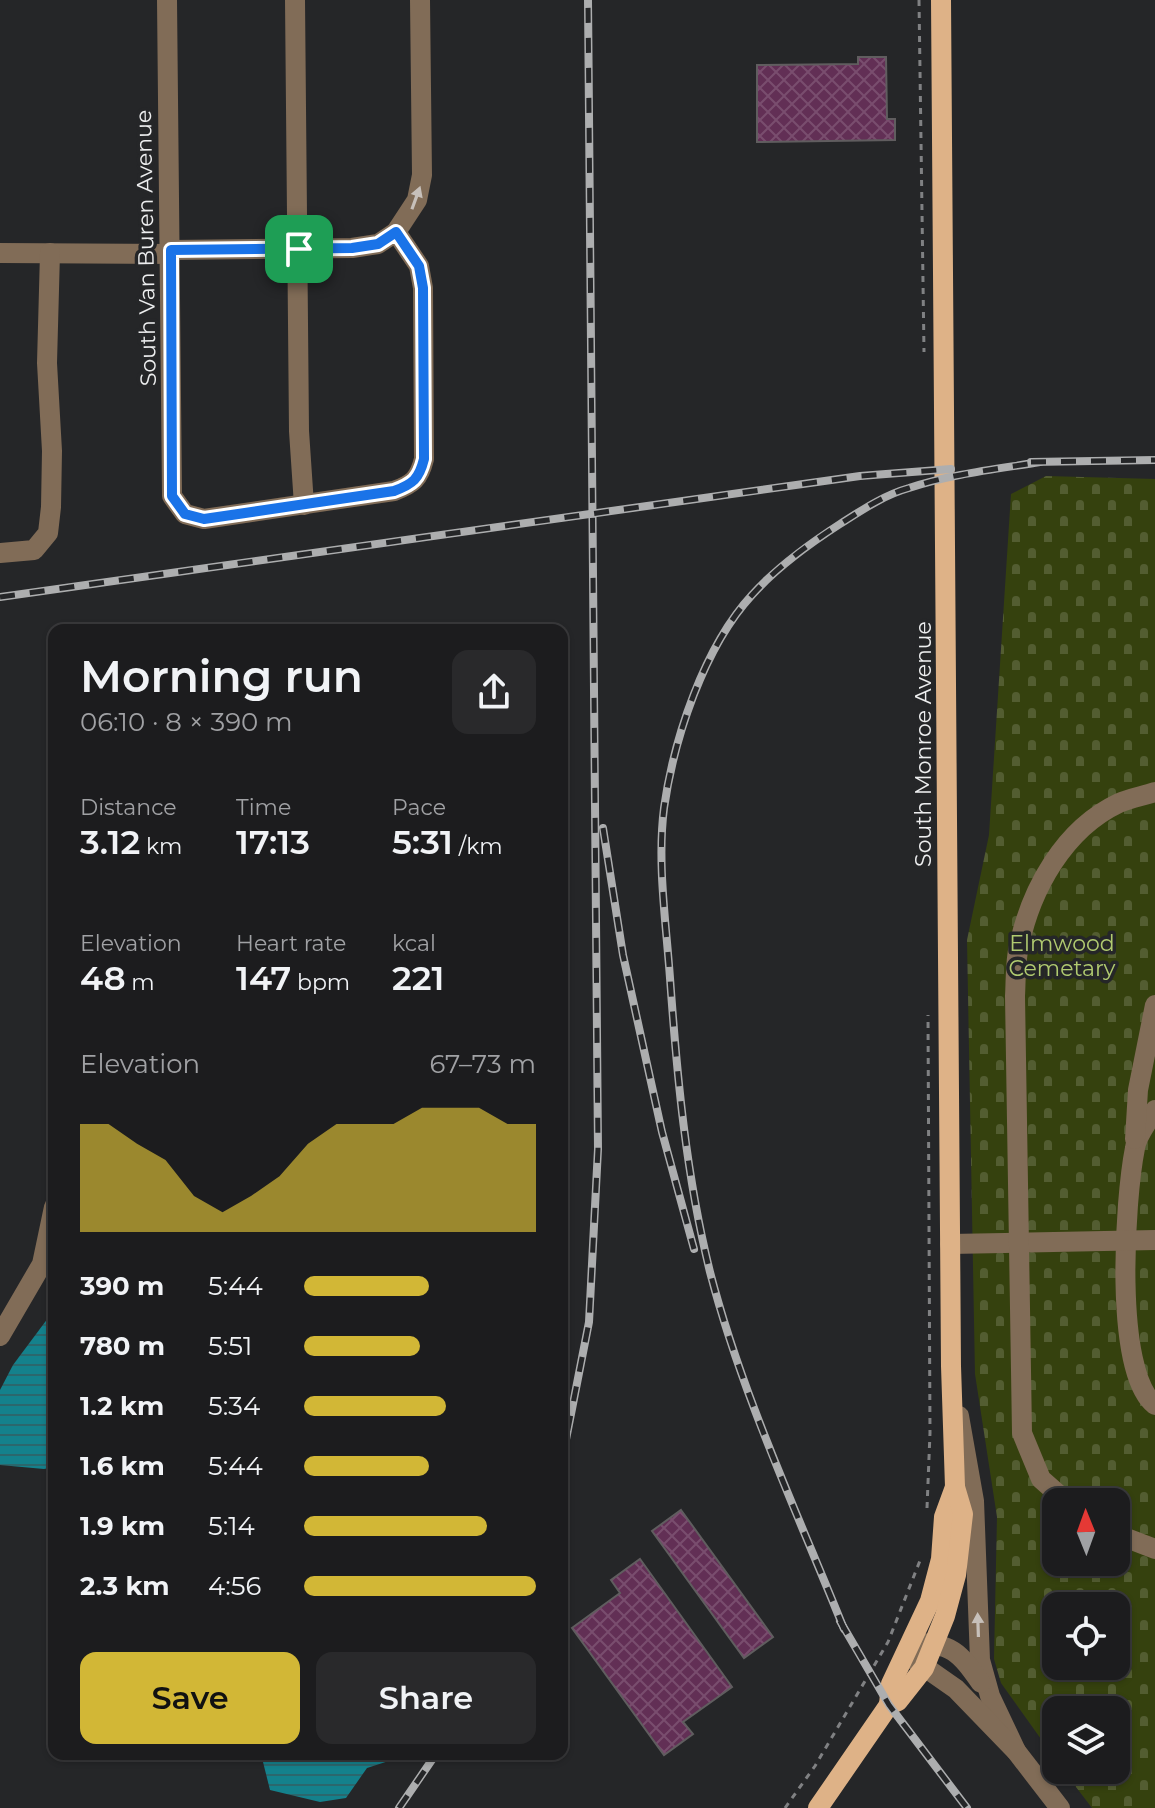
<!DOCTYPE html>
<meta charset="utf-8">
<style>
:root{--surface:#1c1c1e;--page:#29292b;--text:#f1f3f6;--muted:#a0a1a4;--line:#3a3a3c;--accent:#d2b736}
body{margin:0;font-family:Montserrat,sans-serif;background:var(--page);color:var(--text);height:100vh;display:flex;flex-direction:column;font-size:30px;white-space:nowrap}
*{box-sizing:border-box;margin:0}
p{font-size:26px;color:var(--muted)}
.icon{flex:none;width:44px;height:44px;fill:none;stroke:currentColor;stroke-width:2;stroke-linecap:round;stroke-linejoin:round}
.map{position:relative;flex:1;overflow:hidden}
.drawer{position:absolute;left:48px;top:624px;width:520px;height:1136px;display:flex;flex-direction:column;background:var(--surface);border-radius:16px;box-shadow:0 2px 6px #0004,0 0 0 2px var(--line)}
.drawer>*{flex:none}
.needle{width:52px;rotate:359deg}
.controls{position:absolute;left:1042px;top:1488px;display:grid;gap:16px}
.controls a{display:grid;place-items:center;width:88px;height:88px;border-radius:16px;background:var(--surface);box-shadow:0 2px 6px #0004,0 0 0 2px var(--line);font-size:40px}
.pin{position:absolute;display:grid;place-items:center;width:68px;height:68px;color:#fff;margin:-34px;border-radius:16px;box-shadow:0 4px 12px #0006}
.round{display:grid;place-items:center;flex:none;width:84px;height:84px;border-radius:16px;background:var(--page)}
.overview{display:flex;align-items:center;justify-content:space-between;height:136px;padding:0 32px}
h1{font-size:44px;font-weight:600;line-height:60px}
.metrics{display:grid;grid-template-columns:repeat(3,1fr);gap:12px;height:136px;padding:8px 32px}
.metrics div{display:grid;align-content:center}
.metrics b{font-size:34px;font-weight:600}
.metrics small{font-size:22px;font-weight:400}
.metrics p{font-size:22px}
.chart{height:224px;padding:16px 32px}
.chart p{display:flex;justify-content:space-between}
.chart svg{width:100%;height:144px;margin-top:8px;fill:var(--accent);opacity:.7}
.button{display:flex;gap:16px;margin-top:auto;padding:16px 32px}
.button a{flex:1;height:92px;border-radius:16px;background:var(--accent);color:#111;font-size:32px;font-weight:600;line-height:92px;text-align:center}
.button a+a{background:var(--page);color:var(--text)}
ul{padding:0 32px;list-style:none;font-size:26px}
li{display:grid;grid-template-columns:128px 96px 1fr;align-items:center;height:60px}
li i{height:20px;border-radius:10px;background:var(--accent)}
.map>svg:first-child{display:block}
.cemetery{fill:url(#cemetery-stones);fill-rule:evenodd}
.water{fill:url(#water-rules)}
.building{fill:url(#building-cross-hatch);stroke:#605d5f;stroke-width:2}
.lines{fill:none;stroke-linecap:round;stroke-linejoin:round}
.path{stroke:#808183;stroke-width:3;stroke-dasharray:6 6;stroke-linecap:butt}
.minor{stroke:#816c57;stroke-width:20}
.major{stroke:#deb287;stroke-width:20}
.rail-casing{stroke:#adaeaf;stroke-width:8}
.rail{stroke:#252628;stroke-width:5;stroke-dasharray:15;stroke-linecap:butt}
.oneway{fill:#c7c0ba}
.route-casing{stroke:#fff;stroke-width:16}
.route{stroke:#1a73e8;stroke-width:10}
.labels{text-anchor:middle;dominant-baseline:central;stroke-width:7;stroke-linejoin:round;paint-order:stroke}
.street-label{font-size:22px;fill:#edeeef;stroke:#252628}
.park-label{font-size:22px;fill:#b1cb70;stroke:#252628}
</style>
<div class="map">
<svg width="1155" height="1808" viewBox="0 0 1155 1808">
<defs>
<pattern id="cemetery-stones" width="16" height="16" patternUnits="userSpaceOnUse" patternTransform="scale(2)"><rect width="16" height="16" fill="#35410e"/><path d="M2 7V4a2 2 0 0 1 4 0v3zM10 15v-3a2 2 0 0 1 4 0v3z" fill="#535d31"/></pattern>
<pattern id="water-rules" width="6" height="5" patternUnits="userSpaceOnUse" patternTransform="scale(2)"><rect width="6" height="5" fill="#14818c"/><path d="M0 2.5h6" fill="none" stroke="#2b676d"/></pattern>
<pattern id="building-cross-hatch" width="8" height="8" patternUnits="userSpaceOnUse" patternTransform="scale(2)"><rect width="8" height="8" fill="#622f55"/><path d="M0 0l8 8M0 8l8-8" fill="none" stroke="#794d6e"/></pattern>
</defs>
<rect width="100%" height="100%" fill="#252628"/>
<!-- cemetery -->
<path class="cemetery" d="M1046,476L1155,479V1808H1092L1063,1770H1116V1710H1056V1760L1001,1683L994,1659L997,1517L975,1374L967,940L989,835L1011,494ZM1056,1502H1116V1562H1056ZM1056,1606H1116V1666H1056Z"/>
<!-- water -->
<g class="water">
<path d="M54,1310V1467L44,1469L0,1465V1390L13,1365Z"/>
<path d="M261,1754H401L398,1758L367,1768L346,1798L320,1802L270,1790Z"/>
</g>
<!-- building -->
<g class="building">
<path d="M858,57H886L887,119H895V140L757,142V65L858,64Z"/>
<path d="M681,1510L773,1637L744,1658L652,1531Z"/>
<path d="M640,1559L732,1687L683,1722L693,1734L664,1755L572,1628L620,1593L611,1580Z"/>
</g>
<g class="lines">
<!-- path -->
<g class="path">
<path d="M919,0L924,352"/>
<path d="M927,1508L930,1433L928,1015"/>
<path d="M785,1808L815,1766L888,1642L921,1558"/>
</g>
<!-- minor -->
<g class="minor">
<path d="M167,0L172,496L185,514L204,519L394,491C413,484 419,479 424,459L423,288L419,266L396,232L417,200L422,175L420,0"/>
<path d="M295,0L299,431L304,505"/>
<path d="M171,250L352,248L378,244L396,232"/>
<path d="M0,253L172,254"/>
<path d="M0,553L34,550L48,533L51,507L52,451L47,363L50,253"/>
<path d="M1155,1110C1148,1122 1137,1135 1135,1148C1125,1198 1113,1372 1155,1405"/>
<path d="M1135,1139L1138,1090L1155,1005"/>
<path d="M950,1244L1155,1240"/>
<path d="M0,1336L42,1264L54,1207"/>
<path d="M959,1416L974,1501L980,1660L990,1696L1016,1751"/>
<path d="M1067,1502L1041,1479L1022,1433L1015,996C1016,980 1015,962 1019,946C1031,889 1064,829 1119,803C1130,798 1143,796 1155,792"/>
<path d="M1116,1534L1155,1549"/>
<path d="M913,1643C952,1643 959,1652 981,1683"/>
<path d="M906,1654L956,1689L1016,1751L1060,1808"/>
</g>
<!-- major -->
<g class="major">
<path d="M889,1705L891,1684L930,1601L941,1559L944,1517L955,1487"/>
<path d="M818,1808L889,1705L898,1701L924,1668L945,1616L956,1575L963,1514L955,1487L951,1366L941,0"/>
</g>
<!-- rail casing -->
<g class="rail-casing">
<g id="rail">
<path d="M1031,462L1155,460"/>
<path d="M0,597L860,476L951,469"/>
<path d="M603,828L623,955L662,1132L694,1249"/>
<path d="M562,1460L589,1322L598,1149L588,0"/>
<path d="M840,1621L889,1705L967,1808"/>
<path d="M844,1629C797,1512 742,1395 710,1272C686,1175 677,1076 670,978C666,922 657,863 664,808C674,738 704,647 752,595C777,567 809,544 840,524C862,510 884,495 909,488C951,474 997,469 1040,462"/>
<path d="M399,1808L436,1754"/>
</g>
</g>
<!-- rail -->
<use href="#rail" class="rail"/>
</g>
<!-- one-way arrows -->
<defs><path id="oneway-solid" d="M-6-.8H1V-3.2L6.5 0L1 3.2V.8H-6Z" transform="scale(2)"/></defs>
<g class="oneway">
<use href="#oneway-solid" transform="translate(416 198) rotate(-70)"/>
<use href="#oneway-solid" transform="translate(978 1625) rotate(-92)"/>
</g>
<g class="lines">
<!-- route casing -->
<g class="route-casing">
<path id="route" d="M396,232L419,266L423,288L424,459C419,479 413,484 394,491L204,519L185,514L172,496L171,250L352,248L378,244Z"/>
</g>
<!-- route -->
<use href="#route" class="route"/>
</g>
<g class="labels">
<!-- street labels -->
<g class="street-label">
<text transform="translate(146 248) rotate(-91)">South Van Buren Avenue</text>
<text transform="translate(923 744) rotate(-90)">South Monroe Avenue</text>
</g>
<!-- park labels -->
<g class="park-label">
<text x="1062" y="943">Elmwood<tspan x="1062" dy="25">Cemetary</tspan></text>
</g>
</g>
</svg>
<div class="controls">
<a><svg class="needle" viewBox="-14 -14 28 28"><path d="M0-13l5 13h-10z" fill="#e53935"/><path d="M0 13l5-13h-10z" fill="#a0a1a4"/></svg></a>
<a><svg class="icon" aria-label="locate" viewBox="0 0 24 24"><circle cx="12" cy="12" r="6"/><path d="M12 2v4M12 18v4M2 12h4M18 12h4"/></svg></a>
<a><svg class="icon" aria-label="layers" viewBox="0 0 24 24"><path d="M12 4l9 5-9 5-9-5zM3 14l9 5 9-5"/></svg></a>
</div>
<div class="pin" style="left:299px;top:249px;background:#1e9e55"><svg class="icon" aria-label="arrive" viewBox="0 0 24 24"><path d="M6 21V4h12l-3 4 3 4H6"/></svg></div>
<section class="drawer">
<div class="overview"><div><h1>Morning run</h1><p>06:10 · 8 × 390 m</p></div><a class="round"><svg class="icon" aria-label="share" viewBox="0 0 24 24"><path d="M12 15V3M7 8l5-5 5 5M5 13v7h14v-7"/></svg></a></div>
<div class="metrics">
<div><p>Distance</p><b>3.12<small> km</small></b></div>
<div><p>Time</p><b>17:13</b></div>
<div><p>Pace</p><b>5:31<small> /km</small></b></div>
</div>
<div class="metrics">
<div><p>Elevation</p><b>48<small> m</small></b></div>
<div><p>Heart rate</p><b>147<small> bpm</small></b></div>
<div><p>kcal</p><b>221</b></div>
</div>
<div class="chart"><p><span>Elevation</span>67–73 m</p>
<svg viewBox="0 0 160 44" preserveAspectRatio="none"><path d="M0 44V11L10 11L20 17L30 22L40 33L50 38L60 33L70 27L80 17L90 11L100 11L110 11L120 6L130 6L140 6L150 11L160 11V44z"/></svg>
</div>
<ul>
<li><b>390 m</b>5:44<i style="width:54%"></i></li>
<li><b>780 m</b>5:51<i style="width:50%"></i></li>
<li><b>1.2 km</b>5:34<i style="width:61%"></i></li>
<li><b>1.6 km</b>5:44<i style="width:54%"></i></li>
<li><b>1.9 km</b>5:14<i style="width:79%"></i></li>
<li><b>2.3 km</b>4:56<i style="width:100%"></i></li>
</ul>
<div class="button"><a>Save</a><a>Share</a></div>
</section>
</div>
